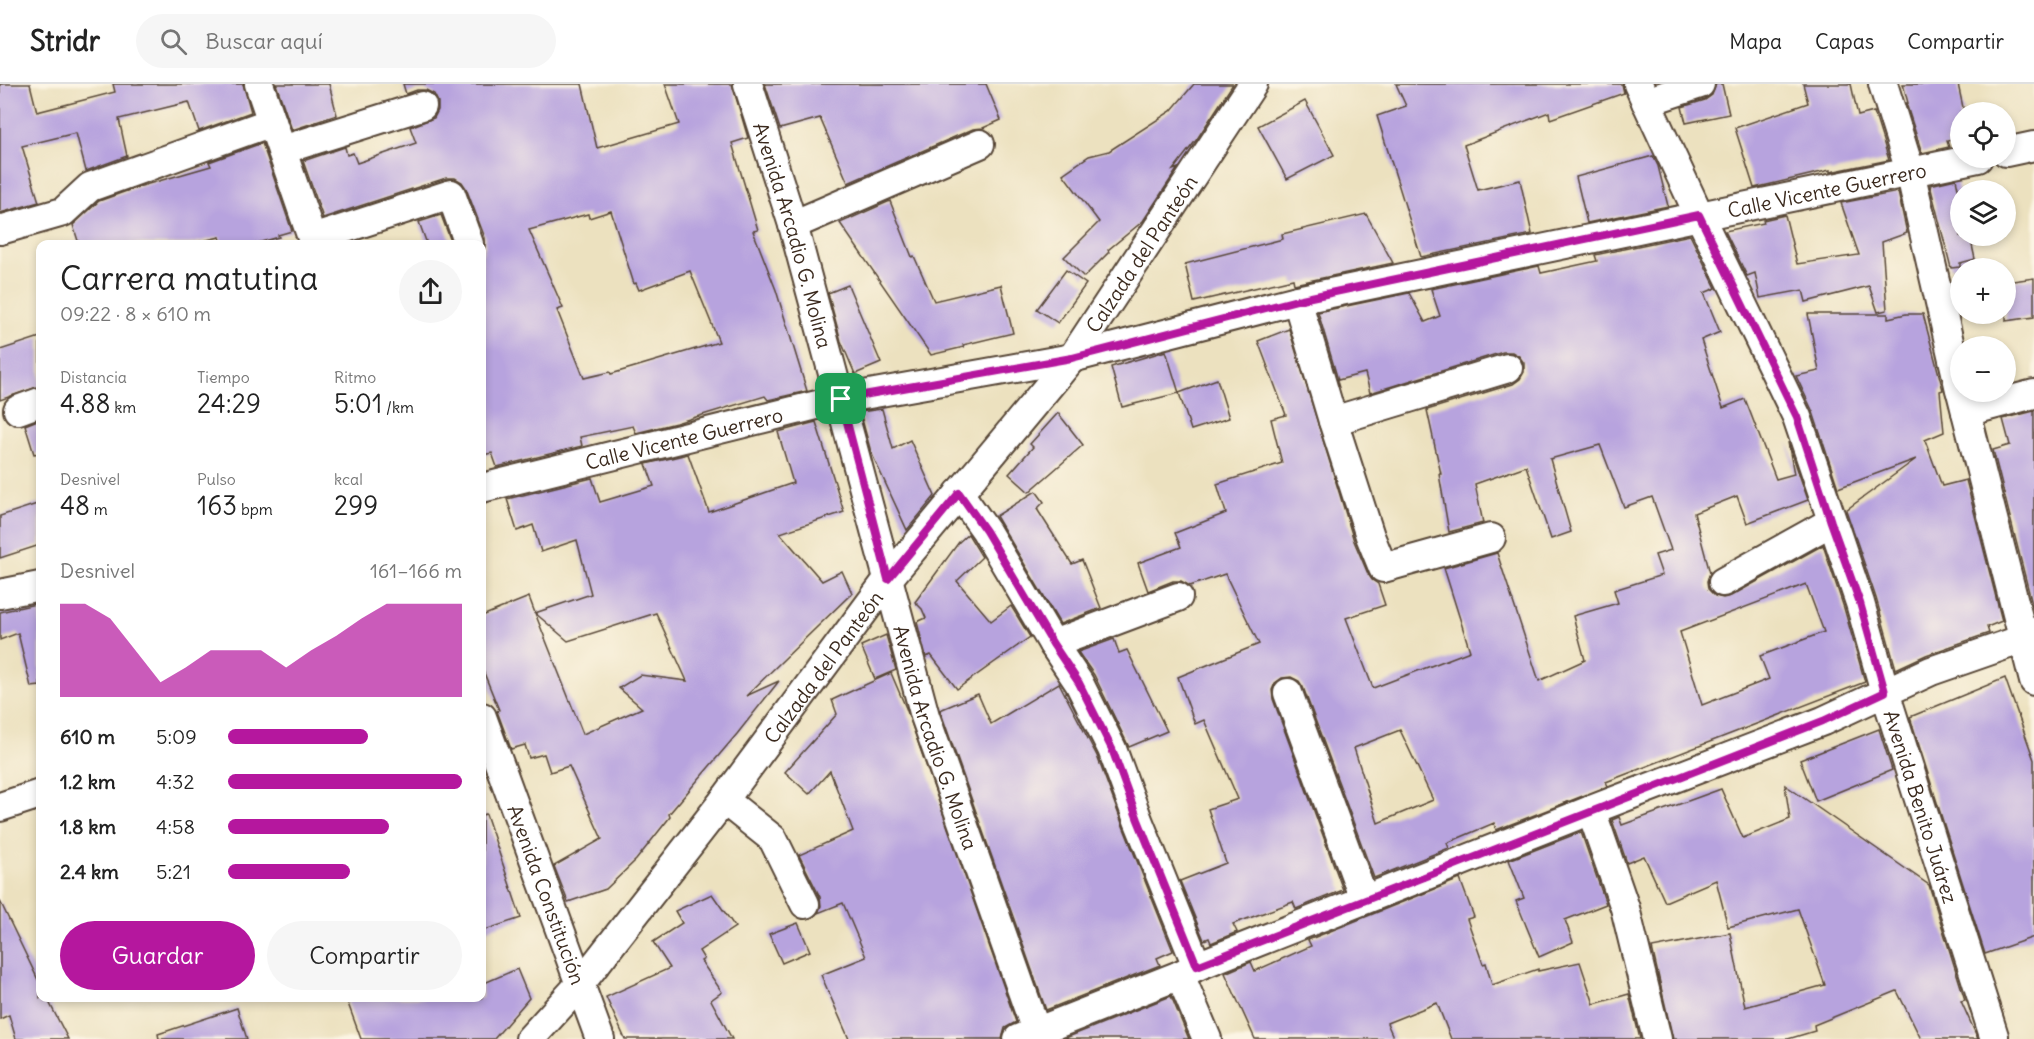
<!DOCTYPE html>
<html lang="es">
<meta charset="utf-8">
<style>
:root{--surface:#fff;--page:#f6f6f6;--text:#222;--muted:#767676;--line:#e0e0e0;--accent:#b5179e}
body{margin:0;font-family:Delius,sans-serif;background:var(--page);color:var(--text);height:100vh;display:flex;flex-direction:column;font-size:22px;white-space:nowrap}
*{box-sizing:border-box;margin:0}
p{font-size:20px;color:var(--muted)}
.icon{flex:none;width:33px;height:33px;fill:none;stroke:currentColor;stroke-width:2;stroke-linecap:round;stroke-linejoin:round}
.map{position:relative;flex:1;overflow:hidden}
.sheet{position:absolute;left:36px;top:156px;width:450px;height:762px;display:flex;flex-direction:column;background:var(--surface);border-radius:12px;box-shadow:0 3px 9px #0003}
.sheet>*{flex:none}
.controls{position:absolute;left:1950px;top:18px;display:grid;gap:12px}
.controls a{display:grid;place-items:center;width:66px;height:66px;border-radius:50%;background:var(--surface);box-shadow:0 3px 9px #0003;font-size:30px}
.pin{position:absolute;display:grid;place-items:center;width:51px;height:51px;color:#fff;margin:-26px;border-radius:12px;box-shadow:0 3px 9px #0006}
.round{display:grid;place-items:center;flex:none;width:63px;height:63px;border-radius:32px;background:var(--page)}
.overview{display:flex;align-items:center;justify-content:space-between;height:102px;padding:0 24px}
h1{font-size:33px;font-weight:600;line-height:45px}
.figures{display:grid;grid-template-columns:repeat(3,1fr);gap:9px;height:102px;padding:6px 24px}
.figures div{display:grid;align-content:center}
.figures b{font-size:26px;font-weight:600}
.figures small{font-size:16px;font-weight:400}
.figures p{font-size:16px}
.chart{height:168px;padding:12px 24px}
.chart p{display:flex;justify-content:space-between}
.chart svg{width:100%;height:108px;margin-top:6px;fill:var(--accent);opacity:.7}
.button{display:flex;gap:12px;margin-top:auto;padding:12px 24px}
.button a{flex:1;height:69px;border-radius:36px;background:var(--accent);color:#fff;font-size:24px;font-weight:600;line-height:69px;text-align:center}
.button a+a{background:var(--page);color:var(--text)}
ul{padding:0 24px;list-style:none;font-size:20px}
li{display:grid;grid-template-columns:96px 72px 1fr;align-items:center;height:45px}
li i{height:15px;border-radius:8px;background:var(--accent)}
header{display:flex;align-items:center;gap:36px;box-sizing:border-box;height:84px;padding:0 30px;background:var(--surface);border-bottom:2px solid var(--line)}
header strong{font-size:28px}
nav{display:flex;gap:33px;margin-inline-start:auto;font-size:21px}
.search{width:420px;height:54px;background:var(--page);display:flex;align-items:center;gap:15px;box-sizing:border-box;padding:0 21px;border-radius:33px;color:var(--muted);font-size:22px}
.map>svg:first-child{display:block}
.building{fill:#b7a3de;fill-rule:evenodd}
.lines{fill:none;stroke-linecap:round;stroke-linejoin:round}
.minor-casing{stroke:#564536;stroke-width:32}
.minor{stroke:#fff;stroke-width:28}
.route-casing{stroke:#fff;stroke-width:12}
.route{stroke:#b5179e;stroke-width:8}
.labels{text-anchor:middle;dominant-baseline:central;stroke-width:4.5;stroke-linejoin:round;paint-order:stroke}
.street-label{font-size:20px;fill:#3b2a1e;stroke:#fcf5e5}
</style>
<header>
<strong>Stridr</strong>
<div class="search"><svg class="icon" aria-label="search" viewBox="0 0 24 24"><circle cx="10" cy="10" r="6"/><path d="M15 15l6 6"/></svg>Buscar aquí</div>
<nav><a>Mapa</a><a>Capas</a><a>Compartir</a></nav>
</header>
<div class="map">
<svg width="2034" height="955" viewBox="0 0 2034 955">
<rect width="100%" height="100%" fill="#fcf5e5"/>
<filter id="ink" filterUnits="userSpaceOnUse"><feTurbulence type="fractalNoise" baseFrequency=".0167" numOctaves="2"/><feDisplacementMap in="SourceGraphic" scale="12" xChannelSelector="R" yChannelSelector="G"/><feConvolveMatrix kernelMatrix="1 2 1 2 8 2 1 2 1" color-interpolation-filters="sRGB"/></filter>
<filter id="wash" filterUnits="userSpaceOnUse"><feTurbulence type="fractalNoise" baseFrequency=".008" numOctaves="4" result="noise"/><feDisplacementMap in="SourceGraphic" scale="24" xChannelSelector="R" yChannelSelector="G"/><feGaussianBlur stdDeviation="1.35" result="paint"/><feColorMatrix in="noise" values="0 0 0 0 0 0 0 0 0 0 0 0 0 0 0 0 0 1.4 0 .05"/><feComposite in="paint" operator="in"/></filter>
<g filter="url(#wash)">
<rect width="100%" height="100%" fill="#ece1bf"/>
<g id="blocks">
<!-- building -->
<g class="building">
<path d="M0,0H30L37,28L115,8L113,0H243L251,28L199,47L189,18L119,35L127,72L86,87L76,49L22,62L39,118L0,129Z"/>
<path d="M276,0H329L337,31L292,46Z"/>
<path d="M403,0H582L597,64L679,40L665,0H732L748,54L732,59L758,146L753,147L776,206L807,307L768,316L765,312L676,339L636,349L633,342L580,353L582,362L497,383L492,369L482,371V171L485,162V154L466,104L462,98L455,94H446L323,134L303,77L345,63L347,71L353,69L357,79L416,59L410,43L434,34L438,26V18L434,10L426,6H417L406,10ZM611,127L634,200L636,199L639,206L690,187L719,258L611,290L610,288L584,294L557,226L563,224L529,146L588,130L589,134Z"/>
<path d="M765,0H986L1001,36L983,44L973,45L848,99L820,34L780,45Z"/>
<path d="M1194,0H1233L1197,55L1173,86L1178,84L1143,137L1108,166L1109,168L1084,193L1064,173L1099,138L1063,90L1089,72L1109,67L1171,27Z"/>
<path d="M1396,0H1622L1624,9L1550,35L1549,28L1464,61L1478,106L1520,96L1532,150L1421,173L1377,32L1406,22Z"/>
<path d="M1716,0H1722L1729,30L1686,39L1682,23L1705,16L1712,11Z"/>
<path d="M1803,0H1851L1858,32L1874,28L1889,76L1830,88V86L1754,104L1735,44L1808,19Z"/>
<path d="M1903,0H1958L1964,28H1960V54L1947,57L1949,63L1922,69L1906,19H1908Z"/>
<path d="M1305,17L1334,71L1287,95L1258,42Z"/>
<path d="M262,59L292,147L278,151L279,153L254,160H222L220,153L190,160H79L73,141L99,117L138,103L211,82L209,78Z"/>
<path d="M1653,72L1658,82L1668,122L1587,139L1576,93Z"/>
<path d="M1956,95L1960,113V152H1970L1975,175L1960,179V183L1951,184L1930,101Z"/>
<path d="M1898,108L1907,149L1882,158L1887,226L1878,228L1869,202L1806,218L1803,206L1760,214L1755,189L1747,192L1725,147L1764,139L1763,136L1785,131L1797,180L1859,171L1841,119Z"/>
<path d="M890,117L912,173L914,172L934,217L1001,201L1013,249L963,261L964,263L931,271L840,139Z"/>
<path d="M1366,130L1393,179L1294,200L1293,195L1194,218L1185,180L1283,155L1282,150Z"/>
<path d="M441,131L452,160H427L419,138Z"/>
<path d="M1690,151L1716,204L1704,209L1720,248L1701,256L1723,324L1745,315L1776,395L1794,390L1788,358L1808,416L1747,439L1737,412L1694,429L1710,489L1707,497L1708,505L1715,512L1723,514L1731,512L1823,461L1844,524L1865,598L1606,698L1608,702L1496,746L1494,739L1447,759L1449,764L1374,794L1303,603L1299,597L1291,593L1282,594L1275,599L1272,606L1273,615L1343,806L1296,825L1293,818L1233,840L1237,848L1211,859L1209,854L1204,856L1180,797L1226,779L1208,725L1238,715L1204,636L1195,640L1178,593L1259,560L1225,490L1190,502L1181,497H1173L1148,507L1138,479L1181,463L1175,449L1226,429L1217,400L1282,379L1271,335L1286,331L1258,257L1289,245L1354,457L1368,490L1372,496L1378,500L1385,521L1346,534L1373,604L1470,567L1444,484L1497,469L1539,597L1585,576L1573,532L1618,519L1614,506L1662,491L1655,471L1671,466L1652,413L1624,423L1600,361L1550,375L1571,448L1551,455L1526,382L1475,400L1483,439L1449,448L1439,390H1441L1427,326L1513,300L1520,295L1524,288V279L1519,272L1512,268H1503L1370,309L1365,289L1338,296L1318,228L1409,209L1425,238L1440,232L1431,205L1539,182L1541,189L1597,177L1595,171ZM1806,500L1824,548L1760,572L1769,595L1702,621L1680,548ZM1400,646L1433,716L1378,739L1354,664Z"/>
<path d="M1066,186L1086,200L1058,239L1037,225Z"/>
<path d="M2034,194V233L2006,237V198Z"/>
<path d="M848,201L881,279L855,290L841,257L828,209Z"/>
<path d="M1808,230H1888V234L1906,230H1923L1943,306L1940,307L1944,348L1925,356L1942,402L1966,396L2002,537L1987,543L1989,549L1926,571L1896,585L1876,514L1846,426L1916,375L1838,404L1813,328L1796,292L1819,287Z"/>
<path d="M40,253V302L0,316V266Z"/>
<path d="M1166,267L1179,309L1122,323L1111,283Z"/>
<path d="M1217,295L1229,334L1191,346L1179,309Z"/>
<path d="M882,325L893,365L910,356L935,412L907,446L871,368L860,328Z"/>
<path d="M2034,327V524H2033L1993,366L2010,361L2003,335Z"/>
<path d="M1058,329L1083,361L1029,408L1009,390L1033,363L1030,360Z"/>
<path d="M40,335V369L34,370L25,341Z"/>
<path d="M816,338L844,428L780,449L822,497L842,487L852,509L746,612L779,597L737,650L669,730L670,733L636,776L606,805L568,818L554,782L602,755L569,682L550,688L544,670L529,674L525,661L511,665L497,627L499,626L482,584V532L529,513L535,529L591,510L577,456L541,468L533,441L517,447L507,415L592,394L600,418L654,402L646,380L688,370L709,428L793,399L778,348ZM535,529L568,557L656,529L687,597L640,591L619,604L642,624L583,650Z"/>
<path d="M1036,407L1044,418L1037,425L1072,480L1082,476L1101,524L1060,540L996,432Z"/>
<path d="M40,419V461L0,474V432Z"/>
<path d="M968,450L982,473L957,497L991,537L1011,522L1030,553L957,605L931,571L926,573L917,538L926,534L922,525L915,518L959,458Z"/>
<path d="M40,519V602L31,603L18,549L0,556V528Z"/>
<path d="M886,551L896,586L875,595L861,562Z"/>
<path d="M1114,555L1119,569L1127,566L1167,647L1129,663L1094,591L1078,568Z"/>
<path d="M891,589L906,624L1016,938L1005,944L1002,955H849L821,891L866,873L843,819L818,829L821,822L820,813L799,771L853,747L830,687L809,710L785,688L837,630L832,616Z"/>
<path d="M2005,594L2034,676V853L1985,870L1910,633Z"/>
<path d="M1059,599L1097,672L1123,742L1173,867L1157,874L1160,881L1046,926L940,626L978,610L991,640Z"/>
<path d="M1879,645L1892,686L1816,717L1800,676Z"/>
<path d="M1785,701L1929,801L1965,916L1961,917L1978,955H1921L1897,907L1814,941L1815,947L1788,955H1673L1652,864L1730,849L1745,923L1825,901L1798,825L1728,843L1716,796L1665,818L1644,772L1627,779L1612,736L1619,733L1622,741L1721,705L1743,754L1790,735Z"/>
<path d="M486,730L521,834L482,847V731Z"/>
<path d="M1581,748L1606,820L1565,836L1573,858L1539,873L1516,817L1524,814L1509,776Z"/>
<path d="M1460,795L1474,833L1467,835L1483,880L1486,879L1492,901L1538,885V887L1580,878L1594,920L1629,910L1640,955H1451L1437,919L1387,939L1394,955H1255L1225,889L1251,878L1255,887L1311,862L1308,856Z"/>
<path d="M712,810L735,843L699,867L704,875L701,877L722,908L711,916L732,955H625L606,913L670,884L653,858L682,839L675,827Z"/>
<path d="M0,817L40,900V914H47L68,955H16L9,931L0,935Z"/>
<path d="M798,839L810,867L782,879L769,850Z"/>
<path d="M517,885L529,914L494,955H361L346,914H482V900Z"/>
<path d="M1171,912L1189,955H1063Z"/>
<path d="M237,924L247,955H159L158,950Z"/>
</g>
</g>
</g>
<g filter="url(#ink)">
<use href="#blocks" fill-opacity="0" stroke="#564536" stroke-width="1.5"/>
<g class="lines">
<!-- minor casing -->
<g class="minor-casing">
<g id="minor">
<path d="M259,0L314,160"/>
<path id="s1" d="M748,0L793,141L925,632L1039,955"/>
<path id="s2" d="M1638,0L1699,131L1797,333L1860,519L1885,608L1994,952"/>
<path d="M1883,0L1910,87L1960,306"/>
<path d="M1646,18L1700,0"/>
<path d="M282,66L422,22"/>
<path d="M2006,68L2034,62"/>
<path d="M793,141L980,60"/>
<path d="M0,146L63,128L90,103L272,38"/>
<path d="M312,155L451,110L469,160"/>
<path d="M1297,216L1333,337L1370,452L1383,484L1491,454"/>
<path d="M1961,308L2034,597"/>
<path d="M18,326L40,318"/>
<path d="M1966,328L2034,310"/>
<path d="M1333,337L1508,284"/>
<path id="s3" d="M482,404L841,315L1072,274L1297,216L1978,74"/>
<path d="M959,409L986,447L1053,560L1079,599L1112,665L1138,736L1197,882"/>
<path d="M1723,498L1831,438"/>
<path d="M0,510L40,502"/>
<path d="M1053,560L1178,513"/>
<path d="M1288,609L1364,815"/>
<path id="s4" d="M482,633L600,955"/>
<path d="M724,716L773,755L805,820"/>
<path d="M0,723L40,710"/>
<path d="M1591,726L1625,824L1657,955"/>
<path d="M1180,891L1207,955"/>
<path id="s5" d="M530,955L581,899L724,716L888,495L1072,274L1253,0"/>
<path d="M1018,955L1180,891L1197,882L1591,726L1823,637L1931,587L2023,555L2034,548"/>
</g>
</g>
<!-- minor -->
<use href="#minor" class="minor"/>
</g>
</g>
<g class="lines" filter="url(#ink)">
<!-- route casing -->
<g class="route-casing">
<path id="route" d="M1699,131L1797,333L1831,438L1860,519L1885,608L1823,637L1197,882L1138,736L1112,665L1079,599L1053,560L986,447L959,409L888,495L841,315L1072,274L1297,216Z"/>
</g>
<!-- route -->
<use href="#route" class="route"/>
</g>
<g class="labels">
<!-- street labels -->
<g class="street-label">
<text stroke="none"><textPath href="#s3" startOffset="1378">Calle Vicente Guerrero</textPath></text>
<text stroke="none"><textPath href="#s1" startOffset="158">Avenida Arcadio G. Molina</textPath></text>
<text stroke="none"><textPath href="#s5" startOffset="996">Calzada del Panteón</textPath></text>
<text stroke="none"><textPath href="#s3" startOffset="208">Calle Vicente Guerrero</textPath></text>
<text stroke="none"><textPath href="#s5" startOffset="474">Calzada del Panteón</textPath></text>
<text stroke="none"><textPath href="#s1" startOffset="680">Avenida Arcadio G. Molina</textPath></text>
<text stroke="none"><textPath href="#s2" startOffset="778">Avenida Benito Juárez</textPath></text>
<text stroke="none"><textPath href="#s4" startOffset="189">Avenida Constitución</textPath></text>
</g>
</g>
</svg>
<div class="controls">
<a><svg class="icon" aria-label="locate" viewBox="0 0 24 24"><circle cx="12" cy="12" r="6"/><path d="M12 2v4M12 18v4M2 12h4M18 12h4"/></svg></a>
<a><svg class="icon" aria-label="layers" viewBox="0 0 24 24"><path d="M12 4l9 5-9 5-9-5zM3 14l9 5 9-5"/></svg></a>
<a>+</a>
<a>−</a>
</div>
<div class="pin" style="left:841px;top:315px;background:#1e9e55"><svg class="icon" aria-label="arrive" viewBox="0 0 24 24"><path d="M6 21V4h12l-3 4 3 4H6"/></svg></div>
<section class="sheet">
<div class="overview"><div><h1>Carrera matutina</h1><p>09:22 · 8 × 610 m</p></div><a class="round"><svg class="icon" aria-label="share" viewBox="0 0 24 24"><path d="M12 15V3M7 8l5-5 5 5M5 13v7h14v-7"/></svg></a></div>
<div class="figures">
<div><p>Distancia</p><b>4.88<small> km</small></b></div>
<div><p>Tiempo</p><b>24:29</b></div>
<div><p>Ritmo</p><b>5:01<small> /km</small></b></div>
</div>
<div class="figures">
<div><p>Desnivel</p><b>48<small> m</small></b></div>
<div><p>Pulso</p><b>163<small> bpm</small></b></div>
<div><p>kcal</p><b>299</b></div>
</div>
<div class="chart"><p><span>Desnivel</span>161–166 m</p>
<svg viewBox="0 0 160 44" preserveAspectRatio="none"><path d="M0 44V6L10 6L20 12L30 25L40 38L50 32L60 25L70 25L80 25L90 32L100 25L110 19L120 12L130 6L140 6L150 6L160 6V44z"/></svg>
</div>
<ul>
<li><b>610 m</b>5:09<i style="width:60%"></i></li>
<li><b>1.2 km</b>4:32<i style="width:100%"></i></li>
<li><b>1.8 km</b>4:58<i style="width:69%"></i></li>
<li><b>2.4 km</b>5:21<i style="width:52%"></i></li>
</ul>
<div class="button"><a>Guardar</a><a>Compartir</a></div>
</section>
</div>
